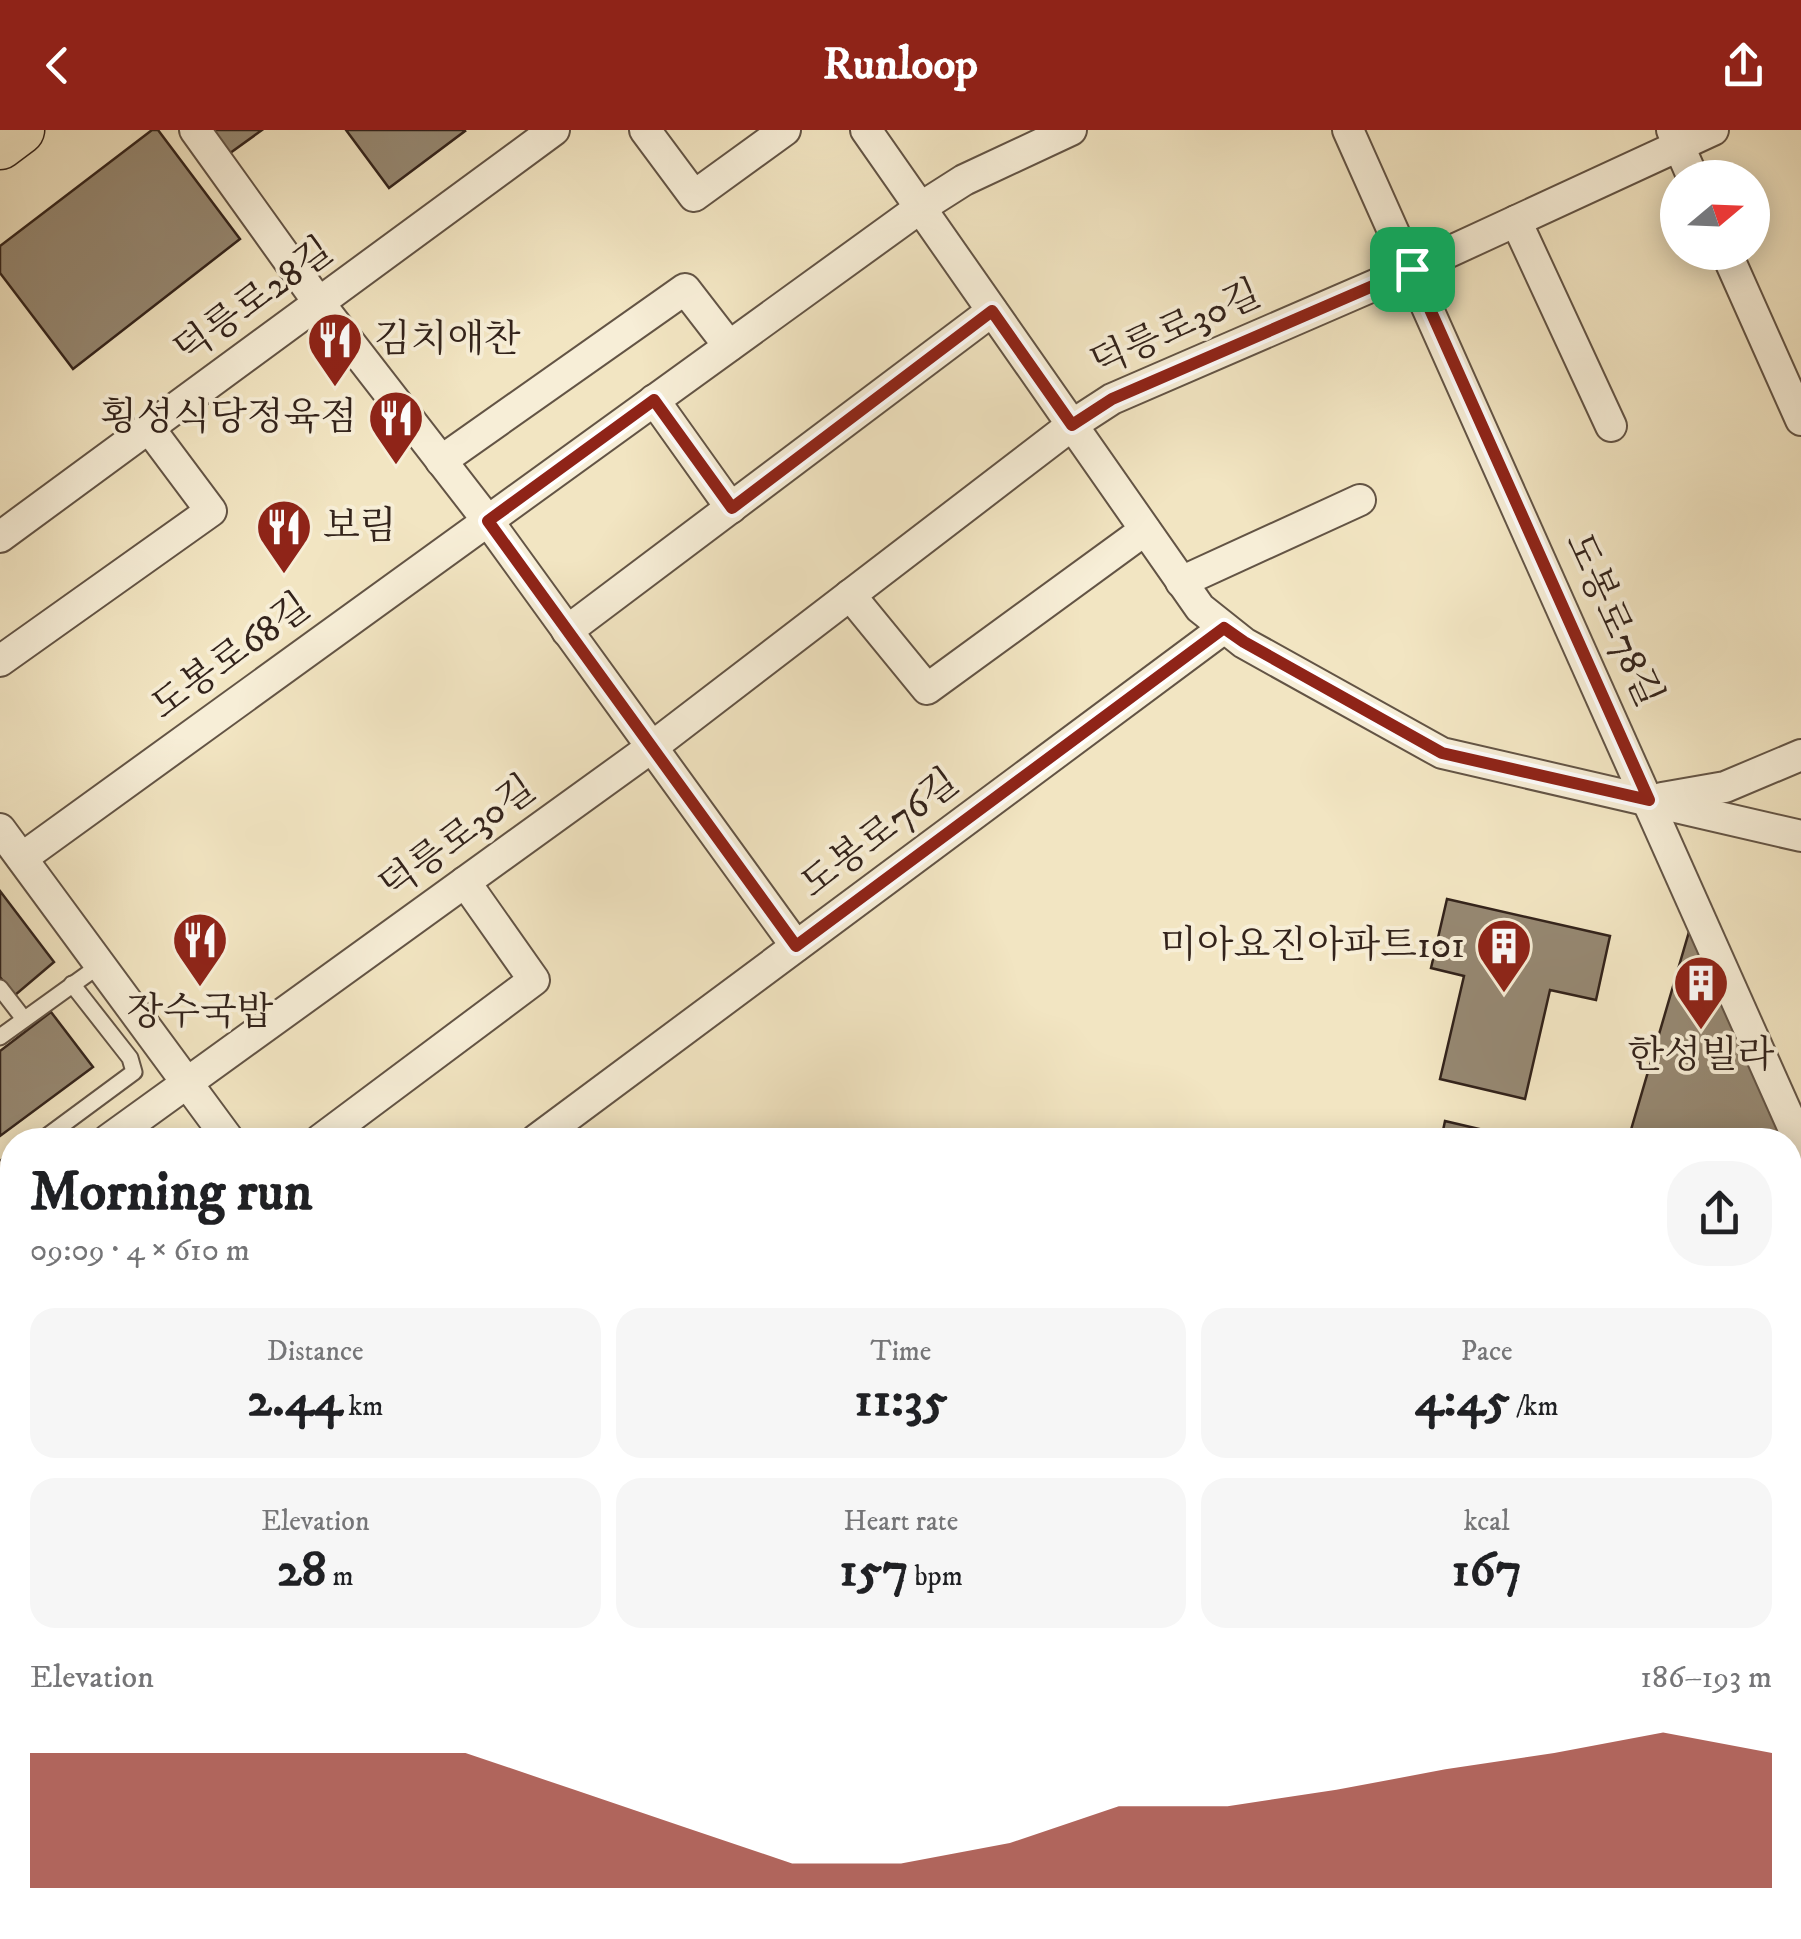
<!DOCTYPE html>
<meta charset="utf-8">
<style>
:root{--surface:#fff;--page:#f6f6f6;--text:#202124;--muted:#757577;--accent:#8f2418}
body{margin:0;font-family:"IM FELL DW Pica","Noto Serif KR",serif;background:var(--page);color:var(--text);height:100vh;display:flex;flex-direction:column;font-size:38px;white-space:nowrap}
*{box-sizing:border-box;margin:0}
p{font-size:32px;color:var(--muted)}
.icon{flex:none;width:55px;height:55px;fill:none;stroke:currentColor;stroke-width:2;stroke-linecap:round;stroke-linejoin:round}
.map{position:relative;flex:1;overflow:hidden}
.drawer{position:absolute;left:0px;top:998px;width:1802px;height:812px;display:flex;flex-direction:column;background:var(--surface);border-radius:40px 40px 0 0;box-shadow:0 5px 25px #0003}
.drawer>*{flex:none}
.needle{width:65px;rotate:71deg}
.controls{position:absolute;left:1660px;top:30px;display:grid;gap:20px}
.controls a{display:grid;place-items:center;width:110px;height:110px;border-radius:50%;background:var(--surface);box-shadow:0 5px 25px #0003;font-size:50px}
.pin{position:absolute;display:grid;place-items:center;width:85px;height:85px;color:#fff;margin:-42px;border-radius:20px;box-shadow:0 5px 15px #0006}
.round{display:grid;place-items:center;flex:none;width:105px;height:105px;border-radius:40px;background:var(--page)}
.overview{display:flex;align-items:center;justify-content:space-between;height:170px;padding:0 30px}
h1{font-size:55px;font-weight:700;line-height:75px}
.figures{display:grid;grid-template-columns:repeat(3,1fr);gap:15px;height:170px;padding:10px 30px}
.figures div{display:grid;align-content:center;border-radius:25px;background:var(--page);text-align:center}
.figures b{font-size:50px;font-weight:700}
.figures small{font-size:28px;font-weight:400}
.figures p{font-size:28px}
.chart{height:280px;padding:20px 30px}
.chart p{display:flex;justify-content:space-between}
.chart svg{width:100%;height:180px;margin-top:10px;fill:var(--accent);opacity:.7}
header{display:flex;justify-content:space-between;align-items:center;height:130px;padding:0 30px;background:var(--accent);color:#fff;font-size:45px;font-weight:700}
.map>svg:first-child{display:block}
.green{fill:#d2c4a6;stroke:#827460;stroke-width:2.5}
.building{fill:#968872;stroke:#33231b;stroke-width:2.5}
.lines{fill:none;stroke-linecap:round;stroke-linejoin:round}
.tertiary-tunnel{stroke:#ccbea1;stroke-width:38;stroke-dasharray:38 19;stroke-linecap:butt}
.service-casing{stroke:#635445;stroke-width:19}
.minor-casing{stroke:#635445;stroke-width:34}
.primary-casing{stroke:#33231b;stroke-width:51}
.service{stroke:#f7eed7;stroke-width:15}
.minor{stroke:#f7eed7;stroke-width:30}
.primary{stroke:#f2e5c2;stroke-width:48}
.route-casing{stroke:#fff;stroke-width:20}
.route{stroke:#8f2418;stroke-width:12}
.labels{text-anchor:middle;dominant-baseline:central;stroke-width:8;stroke-linejoin:round;paint-order:stroke}
.street-label{font-size:38px;fill:#33231b;stroke:#f7eed7}
.poi-label{font-size:38px;fill:#33231b;stroke:#f7eed7;text-anchor:start}
</style>
<header><svg class="icon" aria-label="back" viewBox="0 0 24 24"><path d="M15 5l-7 7 7 7"/></svg>Runloop<svg class="icon" aria-label="share" viewBox="0 0 24 24"><path d="M12 15V3M7 8l5-5 5 5M5 13v7h14v-7"/></svg></header>
<div class="map">
<svg width="1801" height="1809" viewBox="0 0 1801 1809">
<rect width="100%" height="100%" fill="#f2e5c2"/>
<filter id="stains"><feTurbulence type="fractalNoise" baseFrequency=".002" numOctaves="4"/><feColorMatrix values="0 0 0 0 .2 0 0 0 0 .09 0 0 0 0 .02 0 0 0 .5 -.17"/></filter>
<radialGradient id="worn" r=".72"><stop offset=".6" stop-color="#630" stop-opacity="0"/><stop offset="1" stop-color="#630" stop-opacity=".3"/></radialGradient>
<!-- green -->
<path class="green" d="M1790,1470L1801,1486V1809H0V1767L12,1763V1798H1790Z"/>
<!-- building -->
<g class="building">
<path d="M152,0H158L240,109L73,239L0,143V116Z"/>
<path d="M208,0H262L226,26Z"/>
<path d="M346,0H464L465,1L389,58Z"/>
<path d="M0,761L54,832L14,866L0,847Z"/>
<path d="M1447,769L1610,806L1596,870L1550,860L1525,969L1440,949L1464,846L1431,838Z"/>
<path d="M1691,795L1801,1028V1128L1790,1133V1010H1628Z"/>
<path d="M51,882L93,937L0,1006V921Z"/>
<path d="M1445,991L1509,1006L1508,1010H1441Z"/>
</g>
<g class="lines">
<!-- tertiary-tunnel -->
<g class="tertiary-tunnel">
<path d="M1790,1579L1801,1574"/>
<path d="M1283,1809L1309,1798"/>
</g>
<!-- service casing -->
<g class="service-casing">
<g id="service">
<path d="M0,858L24,889"/>
<path d="M0,907L100,835"/>
<path d="M42,1010L134,942L130,928L72,854"/>
<path d="M0,1041L12,1032"/>
</g>
</g>
<!-- minor casing -->
<g class="minor-casing">
<g id="minor">
<path d="M195,0L319,173L488,391L796,816"/>
<path d="M645,0L694,66L785,0"/>
<path d="M866,0L1200,478L1244,513L1442,623L1801,706"/>
<path d="M1348,0L1801,1015"/>
<path d="M1672,0L1693,48"/>
<path d="M1516,91L1611,296"/>
<path d="M1726,122L1801,290"/>
<path d="M654,270L731,378"/>
<path d="M441,331L685,159L729,216"/>
<path d="M0,407L554,0"/>
<path d="M1181,452L1360,370"/>
<path d="M850,465L927,559L1145,400"/>
<path d="M567,501L992,181"/>
<path d="M0,531L211,381L149,298"/>
<path d="M1662,668L1725,657L1801,625"/>
<path d="M0,699L229,1010"/>
<path d="M22,728L920,78L964,50L1071,0"/>
<path d="M108,1010L652,617L1072,295L1112,269L1412,139L1713,0"/>
<path d="M320,1010L534,850L465,752"/>
<path d="M536,1010L1224,498"/>
<path d="M0,1089L12,1080"/>
<path d="M0,1402L12,1393"/>
</g>
</g>
<!-- primary casing -->
<g class="primary-casing">
<path id="primary" d="M0,15L20,0"/>
</g>
<!-- service -->
<use href="#service" class="service"/>
<!-- minor -->
<use href="#minor" class="minor"/>
<!-- primary -->
<use href="#primary" class="primary"/>
</g>
<g class="lines">
<!-- route casing -->
<g class="route-casing">
<path id="route" d="M1412,139L1649,670L1442,623L1244,512L1224,498L796,816L488,391L654,270L732,378L992,181L1072,295L1112,269Z"/>
</g>
<!-- route -->
<use href="#route" class="route"/>
</g>
<!-- icons -->
<defs>
<g id="restaurant-pin" transform="scale(2.875)"><path d="M0 17L-7.5 6A9.5 9.5 0 1 1 7.5 6Z" fill="#8f2418" stroke="#f7eed7"/><path d="M-5-6h1v4h1v-4h1v4h1v-4h1v5L-1.5 .5V6h-2V.5L-5-1ZM5-6V6H3V1.5H1.5Q1.5-4 5-6Z" fill="#fff"/></g>
<g id="building-pin" transform="scale(2.875)"><path d="M0 17L-7.5 6A9.5 9.5 0 1 1 7.5 6Z" fill="#8f2418" stroke="#f7eed7"/><path d="M-4-6H4V6H1V3H-1V6H-4ZM-2.5-4.3h1.7v1.8h-1.7ZM.8-4.3h1.7v1.8H.8ZM-2.5-1h1.7V.8h-1.7ZM.8-1h1.7V.8H.8Z" fill="#fff"/></g>
</defs>
<g fill-rule="evenodd">
<use href="#restaurant-pin" x="335" y="210"/>
<use href="#restaurant-pin" x="396" y="288"/>
<use href="#restaurant-pin" x="284" y="397"/>
<use href="#restaurant-pin" x="200" y="810"/>
<use href="#building-pin" x="1504" y="816"/>
<use href="#building-pin" x="1701" y="853"/>
</g>
<g class="labels">
<!-- street labels -->
<g class="street-label">
<text transform="translate(254 171) rotate(-36)">덕릉로28길</text>
<text transform="translate(1176 199) rotate(-24)">덕릉로30길</text>
<text transform="translate(1613 490) rotate(66)">도봉로78길</text>
<text transform="translate(231 527) rotate(-36)">도봉로68길</text>
<text transform="translate(880 704) rotate(-37)">도봉로76길</text>
<text transform="translate(458 708) rotate(-36)">덕릉로30길</text>
</g>
<!-- poi labels -->
<g class="poi-label">
<text x="374" y="210">김치애찬</text>
<text x="357" y="288" text-anchor="end">횡성식당정육점</text>
<text x="323" y="397">보림</text>
<text x="1465" y="816" text-anchor="end">미아요진아파트101</text>
<text x="200" y="883" text-anchor="middle">장수국밥</text>
<text x="1701" y="926" text-anchor="middle">한성빌라</text>
</g>
</g>
<rect width="100%" height="100%" filter="url(#stains)"/>
<rect width="100%" height="100%" fill="url(#worn)"/>
</svg>
<div class="controls">
<a><svg class="needle" viewBox="-14 -14 28 28"><path d="M0-13l5 13h-10z" fill="#e53935"/><path d="M0 13l5-13h-10z" fill="#757577"/></svg></a>
</div>
<div class="pin" style="left:1412px;top:139px;background:#1e9e55"><svg class="icon" aria-label="arrive" viewBox="0 0 24 24"><path d="M6 21V4h12l-3 4 3 4H6"/></svg></div>
<section class="drawer">
<div class="overview"><div><h1>Morning run</h1><p>09:09 · 4 × 610 m</p></div><a class="round"><svg class="icon" aria-label="share" viewBox="0 0 24 24"><path d="M12 15V3M7 8l5-5 5 5M5 13v7h14v-7"/></svg></a></div>
<div class="figures">
<div><p>Distance</p><b>2.44<small> km</small></b></div>
<div><p>Time</p><b>11:35</b></div>
<div><p>Pace</p><b>4:45<small> /km</small></b></div>
</div>
<div class="figures">
<div><p>Elevation</p><b>28<small> m</small></b></div>
<div><p>Heart rate</p><b>157<small> bpm</small></b></div>
<div><p>kcal</p><b>167</b></div>
</div>
<div class="chart"><p><span>Elevation</span>186–193 m</p>
<svg viewBox="0 0 160 44" preserveAspectRatio="none"><path d="M0 44V11L10 11L20 11L30 11L40 11L50 20L60 29L70 38L80 38L90 33L100 24L110 24L120 20L130 15L140 11L150 6L160 11V44z"/></svg>
</div>
</section>
</div>
